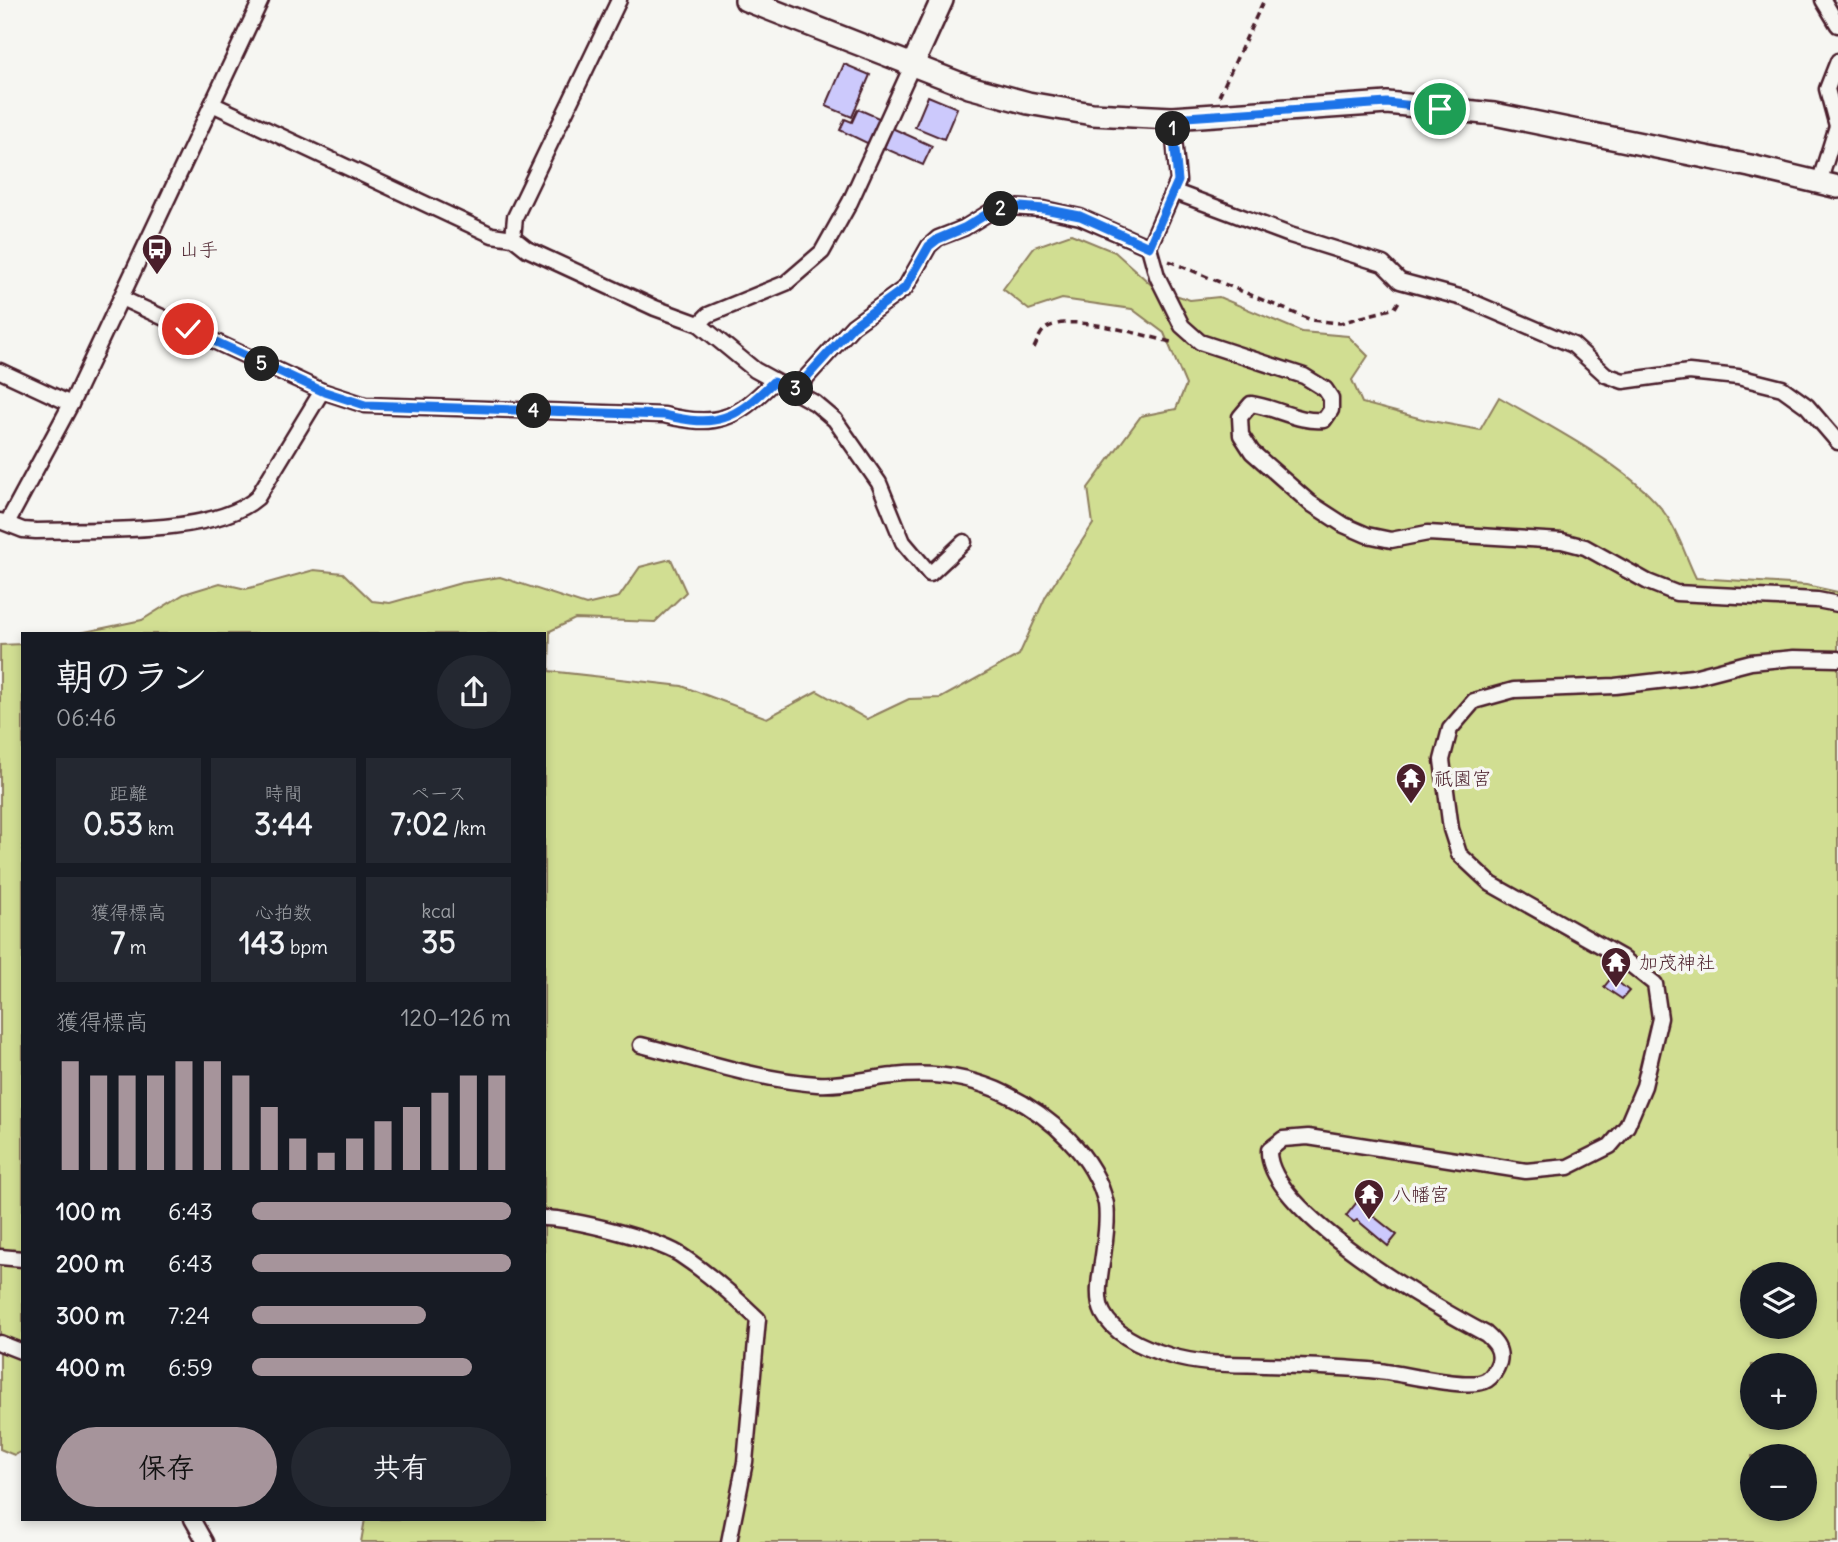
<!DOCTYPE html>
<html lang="ja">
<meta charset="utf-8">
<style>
:root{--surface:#171b24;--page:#242831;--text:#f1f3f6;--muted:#9ea1a6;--accent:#a6949b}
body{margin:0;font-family:Delius,"Klee One",sans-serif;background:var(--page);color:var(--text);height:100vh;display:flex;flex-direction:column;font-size:26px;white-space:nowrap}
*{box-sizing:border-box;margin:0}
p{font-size:23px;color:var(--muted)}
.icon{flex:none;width:38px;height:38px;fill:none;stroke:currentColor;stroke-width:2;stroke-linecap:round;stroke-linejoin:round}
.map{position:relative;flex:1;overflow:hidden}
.drawer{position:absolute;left:21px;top:632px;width:525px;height:889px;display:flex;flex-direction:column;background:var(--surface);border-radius:0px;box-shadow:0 4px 10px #0003}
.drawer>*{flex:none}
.buttons{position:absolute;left:1740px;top:1262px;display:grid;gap:14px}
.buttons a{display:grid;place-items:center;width:77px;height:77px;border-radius:50%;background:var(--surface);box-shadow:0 4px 10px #0003;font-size:35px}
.pin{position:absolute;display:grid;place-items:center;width:60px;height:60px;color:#fff;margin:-30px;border:4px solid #fff;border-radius:50%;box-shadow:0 2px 7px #0007}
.km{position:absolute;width:35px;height:35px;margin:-18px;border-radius:50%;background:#222;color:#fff;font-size:19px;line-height:35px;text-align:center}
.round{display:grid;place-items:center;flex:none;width:74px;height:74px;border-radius:37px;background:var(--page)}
.overview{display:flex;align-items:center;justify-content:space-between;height:119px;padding:0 35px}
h1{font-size:38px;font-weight:700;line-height:52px}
.metrics{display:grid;grid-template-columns:repeat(3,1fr);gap:10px;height:119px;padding:7px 35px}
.metrics div{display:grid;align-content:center;border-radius:0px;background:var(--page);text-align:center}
.metrics b{font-size:30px;font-weight:700}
.metrics small{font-size:19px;font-weight:400}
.metrics p{font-size:19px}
.chart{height:196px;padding:14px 35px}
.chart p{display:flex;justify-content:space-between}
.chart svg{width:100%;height:126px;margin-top:7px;stroke:var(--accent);stroke-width:6}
.button{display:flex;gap:14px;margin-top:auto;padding:14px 35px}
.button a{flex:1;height:80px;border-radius:42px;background:var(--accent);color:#111;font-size:28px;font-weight:700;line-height:80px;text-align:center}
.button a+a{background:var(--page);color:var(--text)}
ul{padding:0 35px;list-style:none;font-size:23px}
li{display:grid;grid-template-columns:112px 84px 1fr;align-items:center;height:52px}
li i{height:18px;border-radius:9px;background:var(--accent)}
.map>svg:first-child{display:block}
.green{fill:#d1de92;stroke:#8e7e5e;stroke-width:2;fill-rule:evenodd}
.building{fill:#ccc9fc;stroke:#4a1f2b;stroke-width:2}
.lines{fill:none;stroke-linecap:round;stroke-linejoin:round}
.street-casing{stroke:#4a1f2b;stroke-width:19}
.secondary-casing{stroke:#4a1f2b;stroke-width:26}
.path{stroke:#4a1f2b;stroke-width:3.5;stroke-dasharray:7 5;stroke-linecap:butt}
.street{stroke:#f6f6f2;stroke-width:14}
.secondary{stroke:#f6f6f2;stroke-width:21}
.route-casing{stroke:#fff;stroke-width:14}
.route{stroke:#1a73e8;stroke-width:9}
.labels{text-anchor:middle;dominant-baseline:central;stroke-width:7;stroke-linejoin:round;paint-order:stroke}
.poi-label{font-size:19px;fill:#4a1f2b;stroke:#f6f6f2;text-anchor:start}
</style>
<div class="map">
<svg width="1838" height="1542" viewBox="0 0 1838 1542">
<rect width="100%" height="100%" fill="#f6f6f2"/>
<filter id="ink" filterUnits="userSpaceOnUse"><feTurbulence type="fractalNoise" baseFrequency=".0143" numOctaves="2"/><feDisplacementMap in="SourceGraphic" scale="14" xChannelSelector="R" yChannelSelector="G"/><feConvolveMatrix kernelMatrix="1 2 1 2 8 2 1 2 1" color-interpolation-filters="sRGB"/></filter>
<g filter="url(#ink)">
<!-- green -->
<g class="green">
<path d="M1071,234L1115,252L1155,288L1190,300L1219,297L1302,332L1348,336L1368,356L1352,380L1362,403L1426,420L1480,430L1499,397C1547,425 1635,469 1666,515C1679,533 1686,558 1696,578L1806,585L1838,592V1542H361L365,1519H544V634H75L142,620L184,594L220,583L246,589L314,570L343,573L372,601L390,603L461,583L500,577L586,605L619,597L640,567L671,559L686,592L655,622L575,619L550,631L549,671L682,686L767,718L817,691L867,719L909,699L941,698L1019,655L1046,596L1093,524L1088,488L1141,416L1176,409L1186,385L1164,333L1132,309L1062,299L1029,310L1003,289L1034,247ZM1752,1274H1804V1326H1752ZM1752,1365H1804V1418H1752ZM1752,1456H1804V1508H1752Z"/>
<path d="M23,644V1451L14,1455L0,1449V645Z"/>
</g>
<!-- building -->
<g class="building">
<path d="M844,64L870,75L852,117L826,106Z"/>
<path d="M928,96L957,108L944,139L915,127Z"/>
<path d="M858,109L881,119L869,144L840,130L845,119L852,122Z"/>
<path d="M892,128L932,146L923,165L884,148Z"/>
<path d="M1612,977L1629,991L1622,999L1604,987Z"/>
<path d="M1361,1197L1369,1203L1367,1211L1397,1235L1388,1246L1357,1220L1354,1222L1346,1216Z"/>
</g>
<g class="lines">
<!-- street casing -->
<g class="street-casing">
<g id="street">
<path d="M1823,0L1838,25"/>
<path d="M212,104L492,235L513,238L527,249L655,308L699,324L755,370L815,403L835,420L879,483L903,542L930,574L964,542"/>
<path d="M1172,118L1178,181L1149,247L1157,276L1182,326L1200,342L1304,376L1325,389L1331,398V410L1324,420C1300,423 1275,407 1251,404L1240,417L1241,435L1252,452L1310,503L1344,525L1367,535L1391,540L1428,533L1562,541L1585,547L1648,582L1676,593L1817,600L1838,604"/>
<path d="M1819,183L1837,126L1827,89L1838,61"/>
<path d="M1175,192L1290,235L1383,264L1400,281L1463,298L1573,345L1606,375L1623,381L1689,372L1738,377L1782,388L1807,406L1838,442"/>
<path d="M513,238L515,217L619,0"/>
<path d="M121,298L322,391L365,405L664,415C716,428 735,420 773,382"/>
<path d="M699,324L708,315L786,283L822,252L850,202L912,66"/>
<path d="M0,371L71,404"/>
<path d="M792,393L853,326L905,288L929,246L938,238L964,228L990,212L1009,207L1044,209L1080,217L1149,247"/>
<path d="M0,521L23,530L36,531C93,529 214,536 257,498L322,391"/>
<path d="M7,523L71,404L261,0"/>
<path d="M641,1045C698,1059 758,1080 817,1084C844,1086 868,1078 894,1076C931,1072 971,1077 1006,1094C1049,1115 1095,1155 1106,1204C1108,1218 1106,1234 1104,1248C1102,1268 1094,1295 1103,1313C1115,1336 1147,1349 1171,1356C1201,1365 1233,1364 1264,1365C1302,1366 1341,1367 1379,1371C1401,1373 1471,1391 1487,1380C1493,1376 1497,1368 1499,1362C1502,1350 1495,1342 1486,1334C1436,1308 1266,1211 1269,1150L1283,1139L1308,1137L1526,1171L1568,1167L1610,1146L1627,1126L1644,1086L1660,1018L1655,984L1621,957L1491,884L1459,854L1451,829L1442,760L1450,729L1474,701L1514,690L1615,686L1693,677L1751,662L1794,658L1838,659"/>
<path d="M544,1218C574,1219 654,1239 679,1254C708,1273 733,1295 758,1319L745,1462L729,1542"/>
<path d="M0,1257L23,1259"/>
<path d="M0,1343L23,1352"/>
<path d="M192,1519L205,1542"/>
</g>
</g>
<!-- secondary casing -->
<g class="secondary-casing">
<g id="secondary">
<path d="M746,0L969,87L1028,103L1092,114L1172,118L1387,103L1494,114L1750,166L1838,187"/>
<path d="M912,66L942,0"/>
</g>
</g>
<!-- path -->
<g class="path">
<path d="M1219,96L1264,0"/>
<path d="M1169,261L1311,320L1340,323L1395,308L1401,298"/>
<path d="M1034,348C1037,342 1040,333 1045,329C1068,311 1148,337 1175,343"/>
</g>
<!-- street -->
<use href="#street" class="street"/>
<!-- secondary -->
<use href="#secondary" class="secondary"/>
</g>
</g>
<g class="lines" filter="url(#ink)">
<!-- route casing -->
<g class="route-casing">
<path id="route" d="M188,329L322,391L365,405L664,415C716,428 735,420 773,382L792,393L853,326L905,288L929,246L938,239L964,228L990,212L1009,206L1044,209L1080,216L1149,247L1178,181L1172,118L1387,103L1440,109"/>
</g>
<!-- route -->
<use href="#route" class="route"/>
</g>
<!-- icons -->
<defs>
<g id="bus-pin" transform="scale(1.575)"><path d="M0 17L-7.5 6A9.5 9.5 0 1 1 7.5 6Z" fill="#4a1f2b" stroke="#f6f6f2"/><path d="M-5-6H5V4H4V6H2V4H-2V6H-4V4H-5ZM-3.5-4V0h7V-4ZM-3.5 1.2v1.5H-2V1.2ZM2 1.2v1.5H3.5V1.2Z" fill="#fff"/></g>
<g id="temple-pin" transform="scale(1.575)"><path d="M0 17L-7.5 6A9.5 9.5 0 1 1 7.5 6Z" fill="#4a1f2b" stroke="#f6f6f2"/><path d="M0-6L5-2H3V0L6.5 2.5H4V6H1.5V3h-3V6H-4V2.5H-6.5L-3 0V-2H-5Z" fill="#fff"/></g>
</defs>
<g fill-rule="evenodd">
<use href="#bus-pin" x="157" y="249"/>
<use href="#temple-pin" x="1411" y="778"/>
<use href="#temple-pin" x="1616" y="962"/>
<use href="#temple-pin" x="1369" y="1194"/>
</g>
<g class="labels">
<!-- poi labels -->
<g class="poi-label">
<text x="180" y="249">山手</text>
<text x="1434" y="778">祇園宮</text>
<text x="1639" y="962">加茂神社</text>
<text x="1392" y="1194">八幡宮</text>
</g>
</g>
</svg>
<div class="buttons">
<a><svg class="icon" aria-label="layers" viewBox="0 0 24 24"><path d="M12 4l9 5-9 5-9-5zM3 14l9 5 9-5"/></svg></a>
<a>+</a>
<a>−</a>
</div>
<div class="pin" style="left:1440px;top:109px;background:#1e9e55"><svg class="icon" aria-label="arrive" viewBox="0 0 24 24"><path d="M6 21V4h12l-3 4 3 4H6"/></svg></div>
<div class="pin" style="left:188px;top:329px;background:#d93025"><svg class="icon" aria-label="check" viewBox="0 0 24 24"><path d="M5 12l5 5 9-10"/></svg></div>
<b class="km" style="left:1173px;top:129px">1</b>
<b class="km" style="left:1001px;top:209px">2</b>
<b class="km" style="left:796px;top:389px">3</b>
<b class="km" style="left:534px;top:411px">4</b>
<b class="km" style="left:262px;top:364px">5</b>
<section class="drawer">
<div class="overview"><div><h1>朝のラン</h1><p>06:46</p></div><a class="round"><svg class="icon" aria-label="share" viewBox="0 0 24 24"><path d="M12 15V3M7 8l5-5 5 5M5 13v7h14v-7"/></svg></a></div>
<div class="metrics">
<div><p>距離</p><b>0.53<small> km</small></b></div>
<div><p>時間</p><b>3:44</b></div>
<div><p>ペース</p><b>7:02<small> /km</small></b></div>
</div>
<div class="metrics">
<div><p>獲得標高</p><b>7<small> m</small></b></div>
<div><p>心拍数</p><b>143<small> bpm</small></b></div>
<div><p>kcal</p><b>35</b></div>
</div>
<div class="chart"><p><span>獲得標高</span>120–126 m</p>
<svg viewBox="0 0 160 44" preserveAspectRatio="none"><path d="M5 44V6M15 44V11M25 44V11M35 44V11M45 44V6M55 44V6M65 44V11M75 44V22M85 44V33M95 44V38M105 44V33M115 44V27M125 44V22M135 44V17M145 44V11M155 44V11"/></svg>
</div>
<ul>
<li><b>100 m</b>6:43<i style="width:100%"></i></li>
<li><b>200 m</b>6:43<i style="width:100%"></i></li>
<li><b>300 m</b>7:24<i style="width:67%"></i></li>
<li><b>400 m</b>6:59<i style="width:85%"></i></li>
</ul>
<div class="button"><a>保存</a><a>共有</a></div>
</section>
</div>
